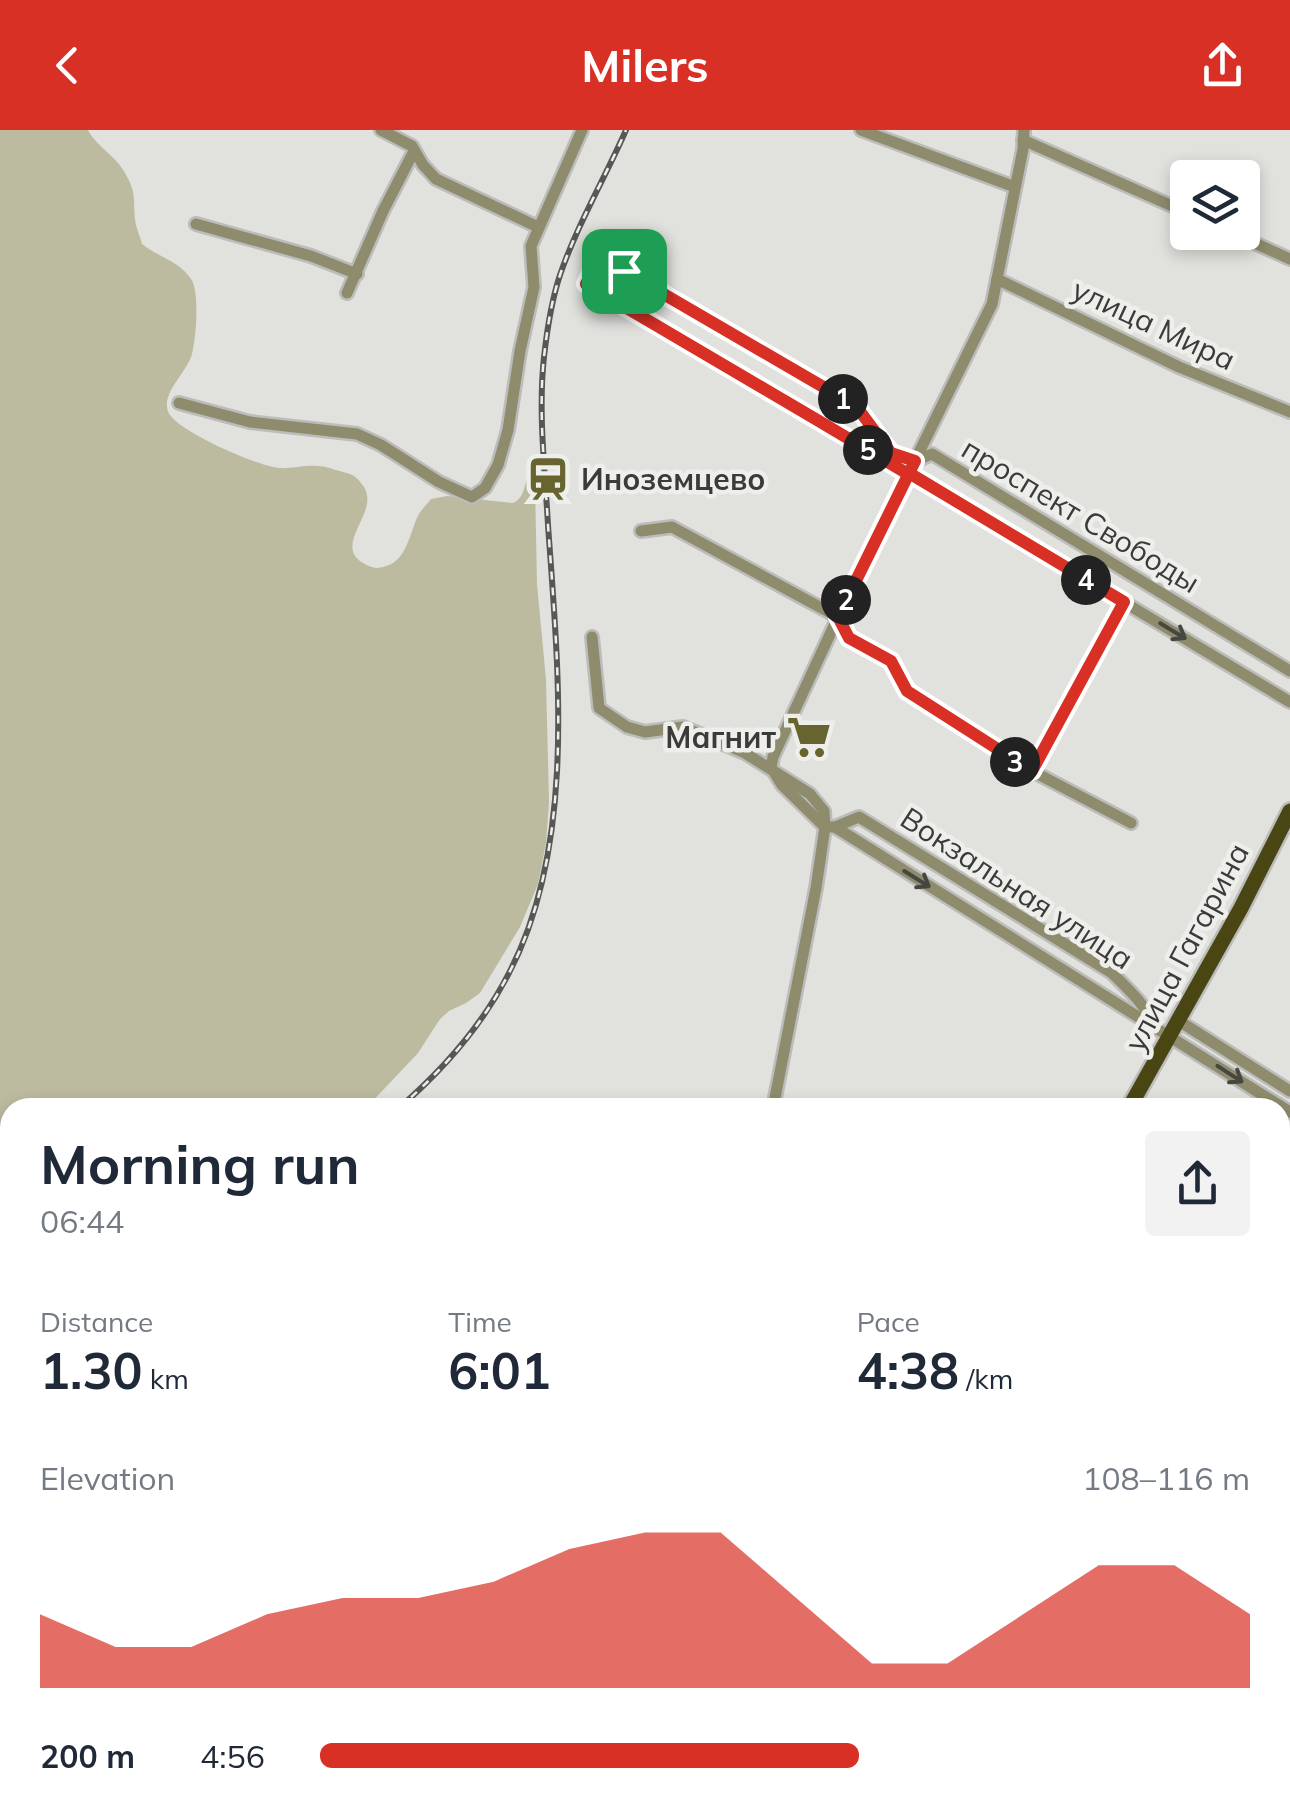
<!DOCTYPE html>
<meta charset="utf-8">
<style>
:root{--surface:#fff;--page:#f2f2f3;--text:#1f2937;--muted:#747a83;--accent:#d93025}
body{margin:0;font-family:Mulish,sans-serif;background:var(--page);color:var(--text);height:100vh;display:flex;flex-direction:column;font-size:38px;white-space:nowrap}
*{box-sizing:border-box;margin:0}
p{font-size:32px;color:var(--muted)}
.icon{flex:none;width:55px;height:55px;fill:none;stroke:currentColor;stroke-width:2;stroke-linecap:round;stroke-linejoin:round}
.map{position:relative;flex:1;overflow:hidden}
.panel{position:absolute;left:0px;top:968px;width:1290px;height:718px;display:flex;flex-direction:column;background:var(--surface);border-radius:30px 30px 0 0;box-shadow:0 5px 15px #0003}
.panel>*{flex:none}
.fabs{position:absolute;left:1170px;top:30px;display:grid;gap:20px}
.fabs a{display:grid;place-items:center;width:90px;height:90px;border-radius:10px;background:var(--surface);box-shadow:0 5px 15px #0003;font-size:50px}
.pin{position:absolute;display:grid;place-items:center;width:85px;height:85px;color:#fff;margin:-42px;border-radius:20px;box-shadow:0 5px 15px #0006}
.km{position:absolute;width:50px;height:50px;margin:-25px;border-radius:50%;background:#222;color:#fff;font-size:28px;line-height:50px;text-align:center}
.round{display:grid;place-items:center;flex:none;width:105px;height:105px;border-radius:10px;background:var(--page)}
.overview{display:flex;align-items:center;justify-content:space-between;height:170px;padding:0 40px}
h1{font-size:55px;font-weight:700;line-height:75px}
.stats{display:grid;grid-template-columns:repeat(3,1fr);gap:15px;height:170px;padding:10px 40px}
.stats div{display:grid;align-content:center}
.stats b{font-size:50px;font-weight:700}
.stats small{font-size:28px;font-weight:400}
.stats p{font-size:28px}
.chart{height:280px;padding:20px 40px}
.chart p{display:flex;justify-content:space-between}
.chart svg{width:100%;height:180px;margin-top:10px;fill:var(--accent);opacity:.7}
ul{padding:0 40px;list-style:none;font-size:32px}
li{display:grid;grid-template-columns:160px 120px 1fr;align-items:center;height:75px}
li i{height:25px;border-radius:12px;background:var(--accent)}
header{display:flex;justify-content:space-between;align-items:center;height:130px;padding:0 40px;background:var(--accent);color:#fff;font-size:45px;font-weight:700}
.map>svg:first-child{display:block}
.green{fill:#bcba9f}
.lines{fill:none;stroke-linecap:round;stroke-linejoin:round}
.stream{stroke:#74745f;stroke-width:2.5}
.minor-casing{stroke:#bcbcba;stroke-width:16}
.major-casing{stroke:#bcbcba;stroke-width:20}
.minor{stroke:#8e8c6c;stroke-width:11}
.major{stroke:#4a4614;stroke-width:15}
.rail-casing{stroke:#575755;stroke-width:6}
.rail{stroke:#eeeeeb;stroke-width:2.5;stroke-dasharray:8;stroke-linecap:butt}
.oneway{stroke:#474742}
.route-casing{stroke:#fff;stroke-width:20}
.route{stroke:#d93025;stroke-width:12}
.labels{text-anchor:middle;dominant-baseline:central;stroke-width:9;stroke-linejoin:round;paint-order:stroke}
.street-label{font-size:30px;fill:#3b3b3a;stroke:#eeeeeb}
.poi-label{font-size:30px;font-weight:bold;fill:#3b3b3a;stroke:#eeeeeb;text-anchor:start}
</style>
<header><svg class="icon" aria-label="back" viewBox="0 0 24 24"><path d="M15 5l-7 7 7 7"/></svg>Milers<svg class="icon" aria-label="share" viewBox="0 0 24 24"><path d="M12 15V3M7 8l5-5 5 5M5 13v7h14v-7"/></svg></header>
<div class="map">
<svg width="1290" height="1683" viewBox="0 0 1290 1683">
<rect width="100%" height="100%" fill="#e1e1de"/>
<!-- green -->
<path class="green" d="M0,0H88C96,16 116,26 125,43C137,64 133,69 135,90C136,98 140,106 142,114C158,127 179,131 191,149C200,161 196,209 192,224C188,242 157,266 170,285C182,303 257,336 279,338C291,339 304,335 317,336C327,336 337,341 347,343C355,345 359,350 364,357C380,383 332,414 363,433C366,435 373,438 377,438C406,436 408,408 417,388C420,381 426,375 431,369L447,366L513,373C523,369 524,358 527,349H532L535,354L537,454L546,550L549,672L546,713L538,754L520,797L480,863L466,873L449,881L440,889L418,923L367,977L10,978V1530L0,1529Z"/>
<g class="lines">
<!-- stream -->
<g class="stream">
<path d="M0,1141L10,1144"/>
<path d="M1280,1185L1290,1175"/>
<path d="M0,1302L10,1299"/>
</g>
<!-- minor casing -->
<g class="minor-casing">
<g id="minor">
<path d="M381,0L412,16L423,35L436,49L538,97"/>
<path d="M861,0L1015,57"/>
<path d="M1023,10L1188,83"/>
<path d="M196,94L311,126L357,144"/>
<path d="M1230,102L1290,129"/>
<path d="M997,149L1179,237L1290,282"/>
<path d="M347,163L383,81L414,21"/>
<path d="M179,273L250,292L357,304L381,315L439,352L472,367L485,358L498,335L508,300L520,221L534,157L531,116L582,0"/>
<path d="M641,401L672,397L838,487L849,508L891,531L907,561L1015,632L1131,693"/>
<path d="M592,507L599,578L627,597L645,602L683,597L745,623L810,664L824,681L825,697L816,758L773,978"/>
<path d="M1290,541L932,324L915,331L891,323L856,277L623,141L596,134L586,154L914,346L1290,572"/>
<path d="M771,638L773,627L838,487L992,174L1023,19L1024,0"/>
<path d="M1032,641L1124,472"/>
<path d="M774,642L782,655L825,697H835L859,687L1112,843C1130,861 1146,875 1156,899"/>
<path d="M835,697L1290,982"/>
<path d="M1179,891L1290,961"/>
<path d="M1280,1304L1290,1289"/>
<path d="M1280,1460L1290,1465"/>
<path d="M636,1675L670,1683"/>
<path d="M57,1683L62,1675"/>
<path d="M265,1683L268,1675"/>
<path d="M1026,1683L1034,1675"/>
</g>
</g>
<!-- major casing -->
<g class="major-casing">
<g id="major">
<path d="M1129,978L1241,778L1290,681"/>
<path d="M741,1683L746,1675"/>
</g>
</g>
<!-- minor -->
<use href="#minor" class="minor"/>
<!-- major -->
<use href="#major" class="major"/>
<!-- rail casing -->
<g class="rail-casing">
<g id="rail">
<path d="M399,978C444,939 482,896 509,843C577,713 558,537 548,395C545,340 538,282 544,227C547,200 551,172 560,145C577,95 605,48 626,0"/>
<path d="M190,1683L191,1675"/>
</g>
</g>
<!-- rail -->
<use href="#rail" class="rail"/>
</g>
<!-- one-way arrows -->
<defs><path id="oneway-shaft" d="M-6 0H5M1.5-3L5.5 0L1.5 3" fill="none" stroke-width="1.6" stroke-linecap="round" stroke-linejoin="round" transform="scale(2.5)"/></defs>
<g class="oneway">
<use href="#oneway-shaft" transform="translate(1173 501) rotate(31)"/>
<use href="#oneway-shaft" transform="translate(917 749) rotate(32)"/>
<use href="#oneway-shaft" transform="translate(1230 944) rotate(33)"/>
</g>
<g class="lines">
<!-- route casing -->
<g class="route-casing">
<path id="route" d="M624,141L856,276L891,323L915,331C889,383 864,435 838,487L849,508L891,531L907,561L1032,641L1124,472L914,346L908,344C801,280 693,217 586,154L596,134L624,141"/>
</g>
<!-- route -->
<use href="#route" class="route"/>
</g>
<!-- icons -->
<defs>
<g id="station-bare" transform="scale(3.45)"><path d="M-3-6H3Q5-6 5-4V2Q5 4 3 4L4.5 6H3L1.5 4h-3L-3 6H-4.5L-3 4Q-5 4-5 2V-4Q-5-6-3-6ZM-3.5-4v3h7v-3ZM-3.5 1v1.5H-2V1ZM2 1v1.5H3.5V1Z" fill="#676430" stroke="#eeeeeb" stroke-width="2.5" paint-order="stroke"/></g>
<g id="supermarket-bare" transform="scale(3.45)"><path d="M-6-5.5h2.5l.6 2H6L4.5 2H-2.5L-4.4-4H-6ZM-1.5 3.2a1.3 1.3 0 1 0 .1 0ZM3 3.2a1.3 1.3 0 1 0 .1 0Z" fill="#676430" stroke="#eeeeeb" stroke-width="2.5" paint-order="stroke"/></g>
</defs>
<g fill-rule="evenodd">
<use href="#station-bare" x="548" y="349"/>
<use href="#supermarket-bare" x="809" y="607"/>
</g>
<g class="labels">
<!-- street labels -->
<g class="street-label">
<text transform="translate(1154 194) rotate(25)">улица Мира</text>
<text transform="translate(1081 385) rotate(31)">проспект Свободы</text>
<text transform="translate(1017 758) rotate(33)">Вокзальная улица</text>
<text transform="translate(1186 817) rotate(-62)">улица Гагарина</text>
</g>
<!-- poi labels -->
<g class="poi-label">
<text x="581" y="349">Иноземцево</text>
<text x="776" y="607" text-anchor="end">Магнит</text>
</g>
</g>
</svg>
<div class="fabs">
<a><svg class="icon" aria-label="layers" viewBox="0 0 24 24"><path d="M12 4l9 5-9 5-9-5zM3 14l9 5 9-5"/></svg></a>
</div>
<div class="pin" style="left:624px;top:141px;background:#1e9e55"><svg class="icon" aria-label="arrive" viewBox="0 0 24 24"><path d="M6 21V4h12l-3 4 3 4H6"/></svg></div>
<b class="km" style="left:843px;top:269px">1</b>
<b class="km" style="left:846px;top:470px">2</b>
<b class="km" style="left:1015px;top:632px">3</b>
<b class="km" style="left:1086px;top:450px">4</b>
<b class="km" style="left:868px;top:320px">5</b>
<section class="panel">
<div class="overview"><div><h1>Morning run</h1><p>06:44</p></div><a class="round"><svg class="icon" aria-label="share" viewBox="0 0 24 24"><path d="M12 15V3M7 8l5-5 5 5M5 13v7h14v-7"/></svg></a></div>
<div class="stats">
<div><p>Distance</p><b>1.30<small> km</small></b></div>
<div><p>Time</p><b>6:01</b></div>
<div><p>Pace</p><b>4:38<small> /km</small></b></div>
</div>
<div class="chart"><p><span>Elevation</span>108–116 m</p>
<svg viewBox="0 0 160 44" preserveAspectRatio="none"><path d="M0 44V26L10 34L20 34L30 26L40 22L50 22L60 18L70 10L80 6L90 6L100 22L110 38L120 38L130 26L140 14L150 14L160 26V44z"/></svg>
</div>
<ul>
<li><b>200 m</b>4:56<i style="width:58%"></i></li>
</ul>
</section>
</div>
